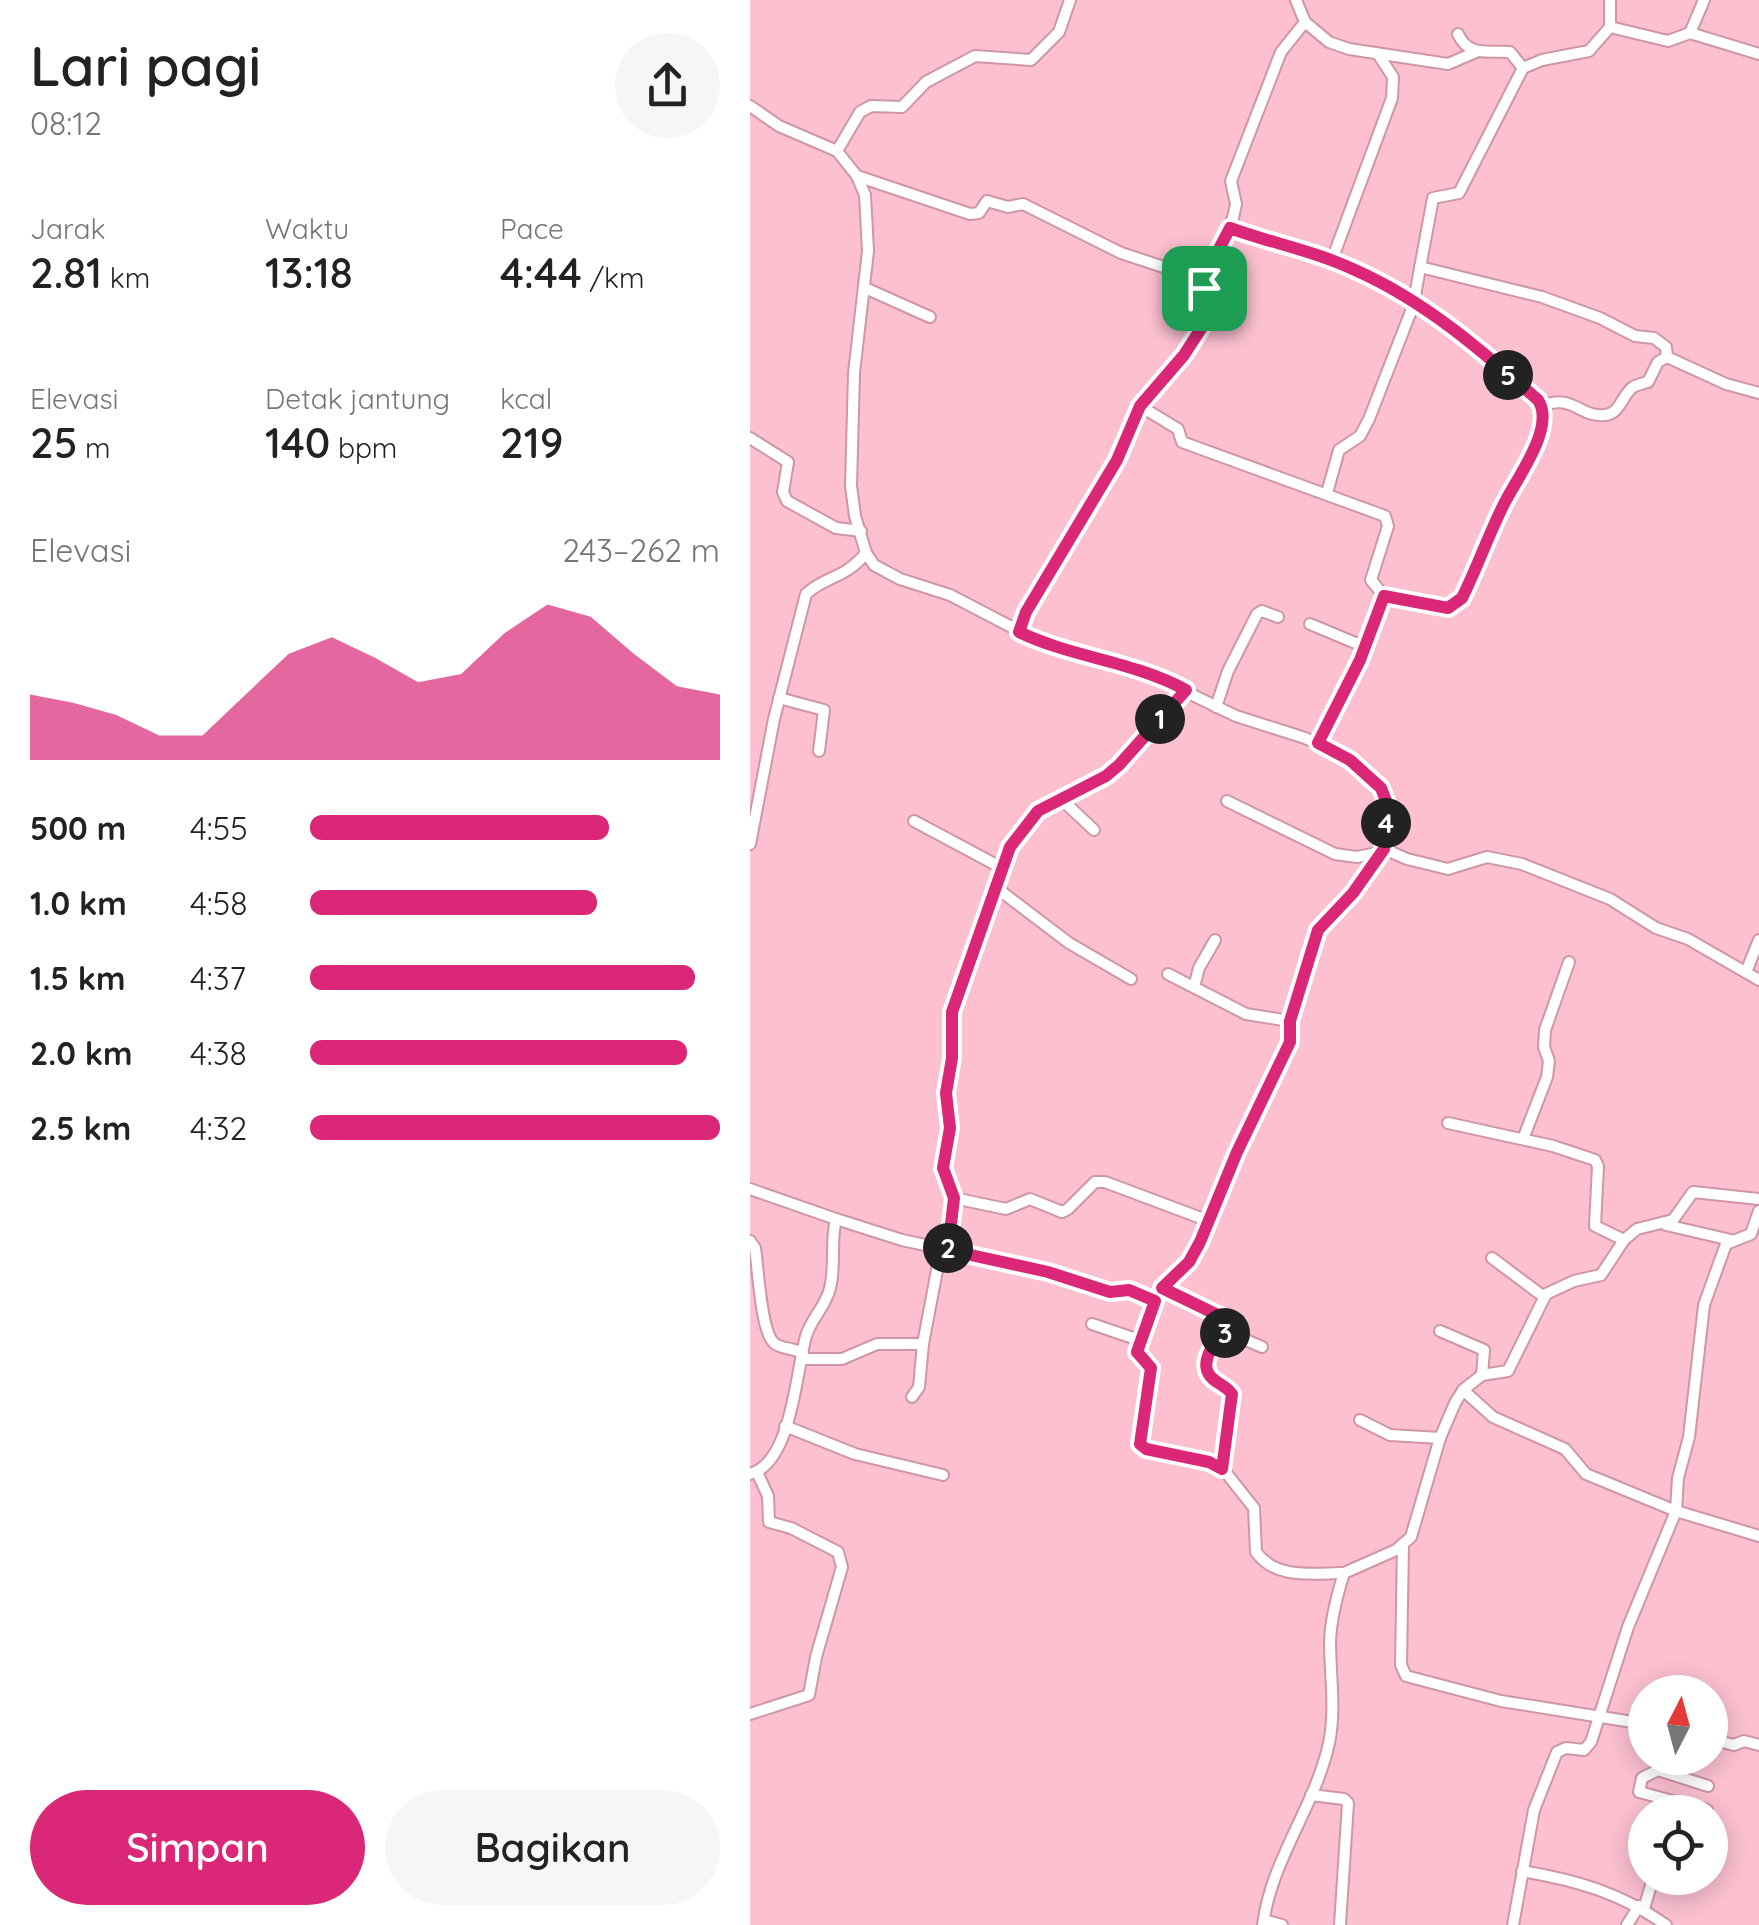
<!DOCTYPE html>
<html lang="id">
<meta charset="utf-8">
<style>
:root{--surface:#fff;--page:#f6f6f6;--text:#222;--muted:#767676;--accent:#db2777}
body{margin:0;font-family:Quicksand,sans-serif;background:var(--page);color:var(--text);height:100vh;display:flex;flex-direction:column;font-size:38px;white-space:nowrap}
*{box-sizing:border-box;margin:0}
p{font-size:32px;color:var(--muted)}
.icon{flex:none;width:55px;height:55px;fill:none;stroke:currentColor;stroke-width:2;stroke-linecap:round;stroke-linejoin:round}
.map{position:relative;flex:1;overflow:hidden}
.drawer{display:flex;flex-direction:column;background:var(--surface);width:750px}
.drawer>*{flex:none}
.needle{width:65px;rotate:6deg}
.fabs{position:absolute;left:878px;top:1675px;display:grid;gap:20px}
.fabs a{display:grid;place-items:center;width:100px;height:100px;border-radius:50%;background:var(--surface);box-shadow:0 5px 25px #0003;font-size:50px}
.pin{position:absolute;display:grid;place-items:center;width:85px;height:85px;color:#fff;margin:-42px;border-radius:20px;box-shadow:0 5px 15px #0006}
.km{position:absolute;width:50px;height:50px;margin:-25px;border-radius:50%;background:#222;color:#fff;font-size:28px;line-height:50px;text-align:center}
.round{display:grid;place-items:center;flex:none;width:105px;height:105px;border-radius:52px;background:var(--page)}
.headline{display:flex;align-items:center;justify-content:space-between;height:170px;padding:0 30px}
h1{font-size:55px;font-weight:600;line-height:75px}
.figures{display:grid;grid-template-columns:repeat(3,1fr);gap:15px;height:170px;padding:10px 30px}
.figures div{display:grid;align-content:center}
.figures b{font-size:42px;font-weight:600}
.figures small{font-size:28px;font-weight:400}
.figures p{font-size:28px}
.chart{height:280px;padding:20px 30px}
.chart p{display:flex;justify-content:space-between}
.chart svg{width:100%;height:180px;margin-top:10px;fill:var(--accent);opacity:.7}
.cta{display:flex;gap:20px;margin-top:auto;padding:20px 30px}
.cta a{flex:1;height:115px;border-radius:60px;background:var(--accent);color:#fff;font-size:40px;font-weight:600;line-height:115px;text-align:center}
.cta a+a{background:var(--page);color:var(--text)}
ul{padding:0 30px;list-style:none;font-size:32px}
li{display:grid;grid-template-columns:160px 120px 1fr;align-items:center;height:75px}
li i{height:25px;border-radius:12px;background:var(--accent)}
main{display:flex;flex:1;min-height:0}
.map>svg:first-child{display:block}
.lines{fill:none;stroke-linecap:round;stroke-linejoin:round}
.minor-casing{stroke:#cf96a6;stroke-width:14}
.minor{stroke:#fff;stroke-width:10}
.route-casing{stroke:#fff;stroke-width:20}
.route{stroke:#db2777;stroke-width:12}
</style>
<main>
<section class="drawer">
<div class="headline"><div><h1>Lari pagi</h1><p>08:12</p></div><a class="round"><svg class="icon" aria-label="share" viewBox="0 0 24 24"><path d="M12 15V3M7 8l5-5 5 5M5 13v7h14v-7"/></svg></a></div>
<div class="figures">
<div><p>Jarak</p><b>2.81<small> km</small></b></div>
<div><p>Waktu</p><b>13:18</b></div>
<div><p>Pace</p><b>4:44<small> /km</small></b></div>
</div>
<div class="figures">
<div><p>Elevasi</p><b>25<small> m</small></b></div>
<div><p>Detak jantung</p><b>140<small> bpm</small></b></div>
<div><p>kcal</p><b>219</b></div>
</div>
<div class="chart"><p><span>Elevasi</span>243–262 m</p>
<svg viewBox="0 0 160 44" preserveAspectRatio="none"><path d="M0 44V28L10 30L20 33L30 38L40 38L50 28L60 18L70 14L80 19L90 25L100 23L110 13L120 6L130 9L140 18L150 26L160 28V44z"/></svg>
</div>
<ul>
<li><b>500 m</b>4:55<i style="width:73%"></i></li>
<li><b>1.0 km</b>4:58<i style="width:70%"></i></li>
<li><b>1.5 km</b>4:37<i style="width:94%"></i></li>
<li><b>2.0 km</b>4:38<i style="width:92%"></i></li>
<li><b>2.5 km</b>4:32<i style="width:100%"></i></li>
</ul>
<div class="cta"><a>Simpan</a><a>Bagikan</a></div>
</section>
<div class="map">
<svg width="1009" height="1925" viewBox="0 0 1009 1925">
<rect width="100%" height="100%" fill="#fcc0d1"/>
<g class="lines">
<!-- minor casing -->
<g class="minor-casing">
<g id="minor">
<path d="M546,0L555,22L579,42L599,49L698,64L726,52"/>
<path d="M860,27V0"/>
<path d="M940,33L954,0"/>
<path d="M708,34C719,58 739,50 760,52L773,68"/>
<path d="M0,106L29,126L87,151L107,176L115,195L118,251L104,373L101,486L105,516L116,553L124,565L150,579L200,595L298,646L395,672L486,716L555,738L600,759L622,776L637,798L634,849L657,859L698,869L737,857L772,864L860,899L906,928L938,939L1009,980"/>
<path d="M87,151L110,112L121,106L152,107L176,82L225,56L281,60L309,32L320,0"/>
<path d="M107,176L220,214L229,213L237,201L258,207L273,204L371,253L435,274L459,294C458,346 410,369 388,409C378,427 375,448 364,466C331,519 289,573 269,632"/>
<path d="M480,228L575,257L664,300L722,343L792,406C795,442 770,472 755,502C739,533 728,566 712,598L698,608L634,596L610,660L568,743"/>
<path d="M582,260L642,98L643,77L628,54"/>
<path d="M670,267L792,297L850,318L885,336L904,338L916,347L917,357"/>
<path d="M450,285L483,218L486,204L481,181L531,52L555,22"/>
<path d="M115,288L180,317"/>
<path d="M390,406L428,429L432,442L635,516L638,526L621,580L634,596"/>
<path d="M792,406C823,393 830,418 855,415C870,414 872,395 883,387C884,386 897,382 898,382L908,362L917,357L976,384L1009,393"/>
<path d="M0,438L38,462L33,492L37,501L86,528L111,531"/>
<path d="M577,493L589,450L610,436L619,419L663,306L683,198L709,193L773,68L792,60L839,51L860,27L918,41L940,33L1009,54"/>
<path d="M560,624L615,647"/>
<path d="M29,698L74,710L69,751"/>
<path d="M466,707L478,671L507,614L512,611L528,617"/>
<path d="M310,798L344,830"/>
<path d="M477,801L585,854L607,857L632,852"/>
<path d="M164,821L252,868"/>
<path d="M0,844L24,719L56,594C75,576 95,579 116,553"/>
<path d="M244,886L319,943L381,979"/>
<path d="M996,972L1009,940"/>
<path d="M418,974L496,1014L540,1021"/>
<path d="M444,987L449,968L465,940"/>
<path d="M773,1139L797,1077L799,1061L794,1047L795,1030L819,962"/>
<path d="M0,1189L86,1219"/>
<path d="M204,1198L256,1209L280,1199L312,1212L318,1209L345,1182H355L459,1221"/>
<path d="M916,1225L981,1240"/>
<path d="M874,1240L887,1229L923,1220L943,1192L1009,1199"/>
<path d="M0,1241L5,1248C8,1267 11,1332 24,1343C32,1350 44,1347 53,1354"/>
<path d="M198,1250L204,1199L193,1168L200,1128L196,1093L202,1058V1012L260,847L288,811L355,776L369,765L436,690"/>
<path d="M742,1258L794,1297"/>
<path d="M411,1288L474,1316L480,1333L512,1347"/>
<path d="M342,1324L389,1340"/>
<path d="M690,1331L734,1350L732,1375"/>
<path d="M53,1359H92L127,1344H173L191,1249"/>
<path d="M713,1390L743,1417L815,1449L836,1474L926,1511L1009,1536"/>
<path d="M162,1397L169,1387L173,1344"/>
<path d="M610,1420L640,1435L690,1438"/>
<path d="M35,1426L105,1454L193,1475"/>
<path d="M473,1469L482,1394C476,1386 470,1385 463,1379C447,1365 465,1339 478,1331"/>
<path d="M0,1474C42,1463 46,1371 56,1336C61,1319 76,1306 80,1288C86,1265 80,1241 86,1219L152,1240L298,1272L360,1292L379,1290L405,1301"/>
<path d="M653,1544L651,1665L656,1676L751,1701L895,1724"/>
<path d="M594,1573L646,1550L661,1537L690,1438L705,1403L713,1390L732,1375L758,1371L796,1294L824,1281L851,1275L874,1240L845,1226L848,1166L845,1160L803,1146L698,1123"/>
<path d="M0,1714L59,1695L66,1657L92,1567L88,1552L41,1528L19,1522L18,1496L7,1472"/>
<path d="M960,1739L984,1745L994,1741L1009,1745"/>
<path d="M912,1758L908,1770L958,1786"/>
<path d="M908,1770L892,1778L889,1792L957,1810"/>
<path d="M561,1795L594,1799L598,1803L590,1925"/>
<path d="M772,1871C826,1880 871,1893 916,1925"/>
<path d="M894,1909L903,1878"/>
<path d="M514,1920L532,1925"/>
<path d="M513,1925C521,1860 565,1807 579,1743C586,1710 580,1675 580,1641C581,1618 587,1595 594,1573C563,1573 526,1580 506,1552L504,1508L473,1469L459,1462L390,1446L401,1368L387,1352L401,1308L411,1288L439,1262L450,1242L487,1152L538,1046L540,1021L568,929L603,893L634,849"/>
<path d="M763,1925L784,1810L807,1752L816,1748L834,1750L841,1742L878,1627L926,1511L928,1478L939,1437L954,1305L976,1244L1001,1234L1009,1211"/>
<path d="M877,1925L889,1906"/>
</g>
</g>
<!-- minor -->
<use href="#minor" class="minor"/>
</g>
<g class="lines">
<!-- route casing -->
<g class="route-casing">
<path id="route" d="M480,228C521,243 565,251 605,270C675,301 731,350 788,400C806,427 767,478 755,502C739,533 728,566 712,598L698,608L634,596L610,660L568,743L600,760L631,788L638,806L634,849L603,893L568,930L540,1021V1042L487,1152L450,1242L439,1262L412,1288L478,1320V1331C465,1339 446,1365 463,1379C470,1385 476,1386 482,1394L472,1469L459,1462L396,1449L390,1444L401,1368L387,1352L405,1301L379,1290L360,1292L298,1272L198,1250L204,1198L193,1168L200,1128L196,1093L202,1058V1012L260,847L288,811L356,776L369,765L436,690C383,661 323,658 269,632L276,612L367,460L390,406L434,355L454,324L459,294L450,285Z"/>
</g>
<!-- route -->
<use href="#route" class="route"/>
</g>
</svg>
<div class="fabs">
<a><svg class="needle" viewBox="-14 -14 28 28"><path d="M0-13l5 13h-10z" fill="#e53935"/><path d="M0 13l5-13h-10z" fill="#767676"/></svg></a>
<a><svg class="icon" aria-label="locate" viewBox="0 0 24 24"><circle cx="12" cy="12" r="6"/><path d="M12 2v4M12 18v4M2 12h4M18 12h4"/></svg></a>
</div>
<div class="pin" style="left:454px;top:288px;background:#1e9e55"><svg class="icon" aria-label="arrive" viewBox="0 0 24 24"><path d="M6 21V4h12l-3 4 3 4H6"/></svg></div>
<b class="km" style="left:410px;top:719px">1</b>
<b class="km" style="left:198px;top:1248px">2</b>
<b class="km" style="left:475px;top:1333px">3</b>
<b class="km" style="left:636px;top:823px">4</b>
<b class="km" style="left:758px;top:375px">5</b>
</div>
</main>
